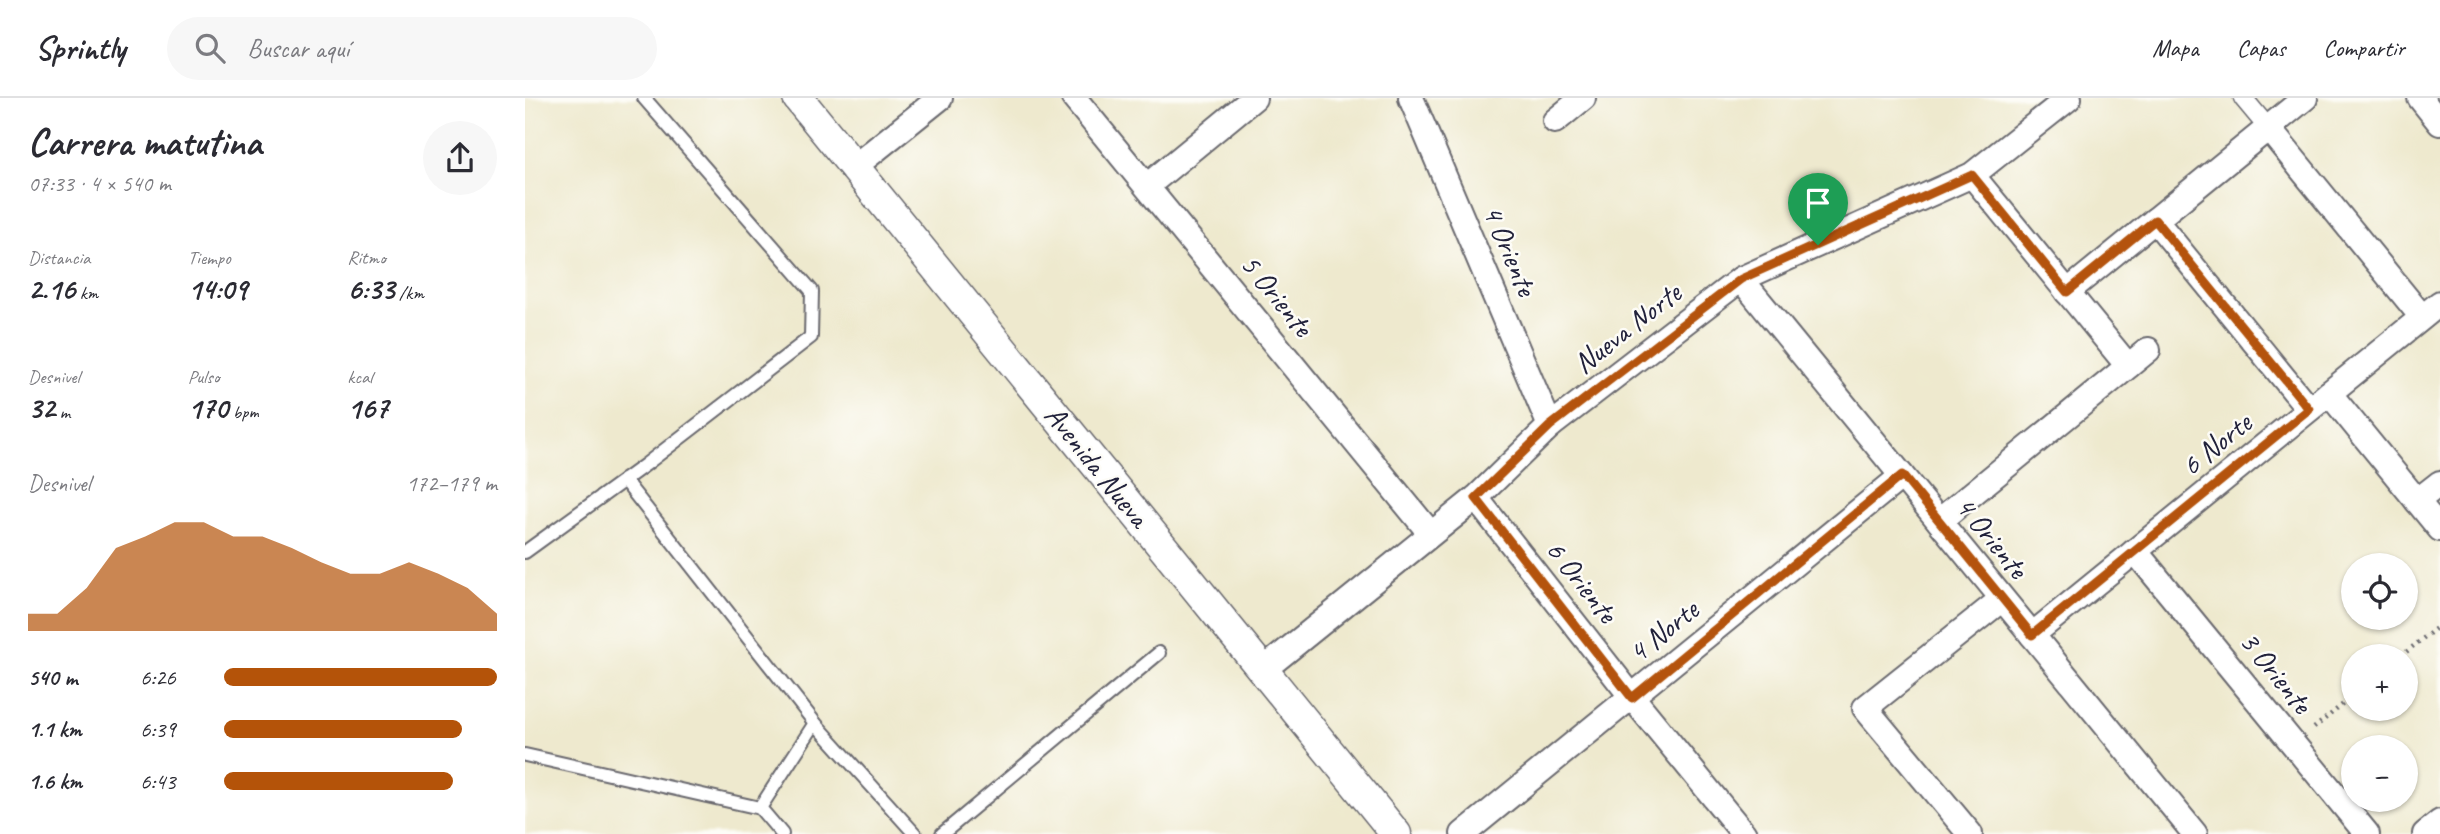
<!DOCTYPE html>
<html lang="es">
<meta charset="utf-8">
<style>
:root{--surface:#fff;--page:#f7f7f7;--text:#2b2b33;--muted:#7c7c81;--line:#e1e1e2;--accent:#b45309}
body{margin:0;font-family:Caveat,sans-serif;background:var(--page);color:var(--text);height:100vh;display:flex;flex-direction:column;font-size:26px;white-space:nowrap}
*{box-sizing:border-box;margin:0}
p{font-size:23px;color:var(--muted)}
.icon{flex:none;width:38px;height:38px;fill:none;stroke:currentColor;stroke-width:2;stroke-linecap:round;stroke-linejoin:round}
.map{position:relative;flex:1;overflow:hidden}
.panel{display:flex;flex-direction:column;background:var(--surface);width:525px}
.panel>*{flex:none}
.buttons{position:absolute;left:1816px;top:455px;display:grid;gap:14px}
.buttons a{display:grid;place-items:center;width:77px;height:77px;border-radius:50%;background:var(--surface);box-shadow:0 2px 5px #0004;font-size:35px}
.pin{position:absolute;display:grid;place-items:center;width:60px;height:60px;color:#fff;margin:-72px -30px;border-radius:50% 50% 50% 0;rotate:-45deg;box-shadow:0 0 7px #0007}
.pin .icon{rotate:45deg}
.round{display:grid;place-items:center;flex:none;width:74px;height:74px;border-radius:37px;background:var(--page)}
.head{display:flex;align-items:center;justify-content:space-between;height:119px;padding:0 28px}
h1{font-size:38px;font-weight:700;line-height:52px}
.stats{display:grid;grid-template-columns:repeat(3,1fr);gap:10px;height:119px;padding:7px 28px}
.stats div{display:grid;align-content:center}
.stats b{font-size:30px;font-weight:700}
.stats small{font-size:19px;font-weight:400}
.stats p{font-size:19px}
.chart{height:196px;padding:14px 28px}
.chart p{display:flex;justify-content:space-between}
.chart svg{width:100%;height:126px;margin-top:7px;fill:var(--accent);opacity:.7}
ul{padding:0 28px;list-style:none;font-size:23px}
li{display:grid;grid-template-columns:112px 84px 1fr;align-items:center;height:52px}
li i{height:18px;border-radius:9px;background:var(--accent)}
header{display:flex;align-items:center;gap:42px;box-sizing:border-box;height:98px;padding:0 35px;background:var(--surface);border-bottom:2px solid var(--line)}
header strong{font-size:33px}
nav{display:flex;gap:38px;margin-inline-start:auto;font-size:24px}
.search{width:490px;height:63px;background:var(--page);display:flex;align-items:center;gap:18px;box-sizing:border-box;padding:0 24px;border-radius:38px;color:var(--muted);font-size:26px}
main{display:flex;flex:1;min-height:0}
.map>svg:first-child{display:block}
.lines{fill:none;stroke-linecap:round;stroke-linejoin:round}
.service-casing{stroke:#69686e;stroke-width:16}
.pedestrian-casing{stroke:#69686e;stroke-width:21}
.minor-casing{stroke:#69686e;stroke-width:28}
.tertiary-casing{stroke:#69686e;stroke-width:33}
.path{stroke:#69686e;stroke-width:4.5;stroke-dasharray:2 5;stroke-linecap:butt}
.service{stroke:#fff;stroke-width:12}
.pedestrian{stroke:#fff;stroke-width:18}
.minor{stroke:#fff;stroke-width:24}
.tertiary{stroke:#fff;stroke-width:30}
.route-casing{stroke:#fff;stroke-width:14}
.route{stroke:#b45309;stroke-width:9}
.labels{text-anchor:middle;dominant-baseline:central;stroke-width:5;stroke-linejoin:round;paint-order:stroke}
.street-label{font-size:30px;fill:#22223b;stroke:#fdfcf7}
</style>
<header>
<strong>Sprintly</strong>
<div class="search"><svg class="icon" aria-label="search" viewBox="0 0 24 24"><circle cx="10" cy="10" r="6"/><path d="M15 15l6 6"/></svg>Buscar aquí</div>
<nav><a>Mapa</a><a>Capas</a><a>Compartir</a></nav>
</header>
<main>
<section class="panel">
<div class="head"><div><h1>Carrera matutina</h1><p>07:33 · 4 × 540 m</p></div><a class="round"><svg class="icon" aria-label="share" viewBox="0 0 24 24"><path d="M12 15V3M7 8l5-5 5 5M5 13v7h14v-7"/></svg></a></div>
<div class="stats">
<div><p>Distancia</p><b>2.16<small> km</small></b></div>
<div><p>Tiempo</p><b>14:09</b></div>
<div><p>Ritmo</p><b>6:33<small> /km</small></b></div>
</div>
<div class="stats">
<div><p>Desnivel</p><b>32<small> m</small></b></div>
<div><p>Pulso</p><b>170<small> bpm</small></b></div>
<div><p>kcal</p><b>167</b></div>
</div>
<div class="chart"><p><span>Desnivel</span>172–179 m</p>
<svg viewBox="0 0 160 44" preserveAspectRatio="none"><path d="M0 44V38L10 38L20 29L30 15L40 11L50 6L60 6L70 11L80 11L90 15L100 20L110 24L120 24L130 20L140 24L150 29L160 38V44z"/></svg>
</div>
<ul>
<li><b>540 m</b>6:26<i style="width:100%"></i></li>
<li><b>1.1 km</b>6:39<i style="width:87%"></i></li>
<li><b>1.6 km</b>6:43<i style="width:84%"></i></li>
</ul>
</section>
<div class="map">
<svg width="1915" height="736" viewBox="0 0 1915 736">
<rect width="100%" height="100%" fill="#fdfcf7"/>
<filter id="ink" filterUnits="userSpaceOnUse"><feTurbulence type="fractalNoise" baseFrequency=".0143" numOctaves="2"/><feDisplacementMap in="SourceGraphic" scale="14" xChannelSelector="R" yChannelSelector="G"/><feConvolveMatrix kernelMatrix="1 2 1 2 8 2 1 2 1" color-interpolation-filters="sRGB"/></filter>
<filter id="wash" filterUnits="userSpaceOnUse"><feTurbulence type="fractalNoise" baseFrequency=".00686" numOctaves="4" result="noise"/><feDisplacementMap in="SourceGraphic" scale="28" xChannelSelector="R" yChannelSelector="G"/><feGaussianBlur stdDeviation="1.57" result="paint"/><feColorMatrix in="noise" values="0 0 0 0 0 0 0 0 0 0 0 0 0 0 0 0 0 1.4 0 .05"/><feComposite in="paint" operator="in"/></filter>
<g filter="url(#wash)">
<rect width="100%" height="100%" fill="#eee9ce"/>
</g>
<g filter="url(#ink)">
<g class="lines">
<!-- service casing -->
<g class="service-casing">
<g id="service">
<path d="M99,382L290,625L390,736"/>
<path d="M0,454L120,367L286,239L287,193L119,0"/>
<path d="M0,657L235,710"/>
<path d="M257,736L235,710L290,625"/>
<path d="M417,736L634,555"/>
</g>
</g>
<!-- pedestrian casing -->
<g class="pedestrian-casing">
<path id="pedestrian" d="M1718,0L1743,30"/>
</g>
<!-- minor casing -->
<g class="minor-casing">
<g id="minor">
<path d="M549,0L905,435"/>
<path d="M886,0L1025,328"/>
<path d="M1895,0L1915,25"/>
<path d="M1030,23L1058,0"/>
<path d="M1743,30L1897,219"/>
<path d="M329,69L415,0"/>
<path d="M1447,77L1603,268"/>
<path d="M622,88L729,0"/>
<path d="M1630,122L1784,311"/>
<path d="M1216,181L1670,736"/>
<path d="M1542,194L1780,0"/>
<path d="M1804,295L1915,431"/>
<path d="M951,400L1107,599L1219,736"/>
<path d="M1892,403L1915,385"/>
<path d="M1414,423L1623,252"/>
<path d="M1610,453L1842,736"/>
<path d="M1507,537L1915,205"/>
<path d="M738,572L951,400L1025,328L1216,181L1447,77L1544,0"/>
<path d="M938,736L1377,378"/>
<path d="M1445,736L1340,610L1477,501"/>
<path d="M1900,736L1915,724"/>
</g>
</g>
<!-- tertiary casing -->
<g class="tertiary-casing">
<path id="tertiary" d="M273,0L871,736"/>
</g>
<!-- path -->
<g class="path">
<path d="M1876,558L1915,527"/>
<path d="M1789,630L1829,597"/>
</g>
<!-- service -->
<use href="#service" class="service"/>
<!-- pedestrian -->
<use href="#pedestrian" class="pedestrian"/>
<!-- minor -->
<use href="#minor" class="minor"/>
<!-- tertiary -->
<use href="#tertiary" class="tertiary"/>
</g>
</g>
<g class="lines" filter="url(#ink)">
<!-- route casing -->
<g class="route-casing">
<path id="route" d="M1447,77L1542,194L1630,122L1784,311L1507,537L1377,377L1107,600L951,400L1025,328L1216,181Z"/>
</g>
<!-- route -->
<use href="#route" class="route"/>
</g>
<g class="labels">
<!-- street labels -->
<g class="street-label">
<text transform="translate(985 152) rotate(67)">4 Oriente</text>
<text transform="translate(752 197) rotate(51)">5 Oriente</text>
<text transform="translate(1102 230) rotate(-38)">Nueva Norte</text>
<text transform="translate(1691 346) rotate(-39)">6 Norte</text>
<text transform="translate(572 368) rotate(51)">Avenida Nueva</text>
<text transform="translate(1467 439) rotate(51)">4 Oriente</text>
<text transform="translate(1057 483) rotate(52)">6 Oriente</text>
<text transform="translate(1138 533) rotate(-39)">4 Norte</text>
<text transform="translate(1751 574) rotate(51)">3 Oriente</text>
</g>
</g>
</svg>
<div class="buttons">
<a><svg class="icon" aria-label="locate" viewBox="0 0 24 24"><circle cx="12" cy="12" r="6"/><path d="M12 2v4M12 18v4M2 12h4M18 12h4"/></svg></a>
<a>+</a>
<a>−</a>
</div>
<div class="pin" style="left:1293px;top:147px;background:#1e9e55"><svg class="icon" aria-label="arrive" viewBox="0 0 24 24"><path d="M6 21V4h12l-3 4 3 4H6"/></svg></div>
</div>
</main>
